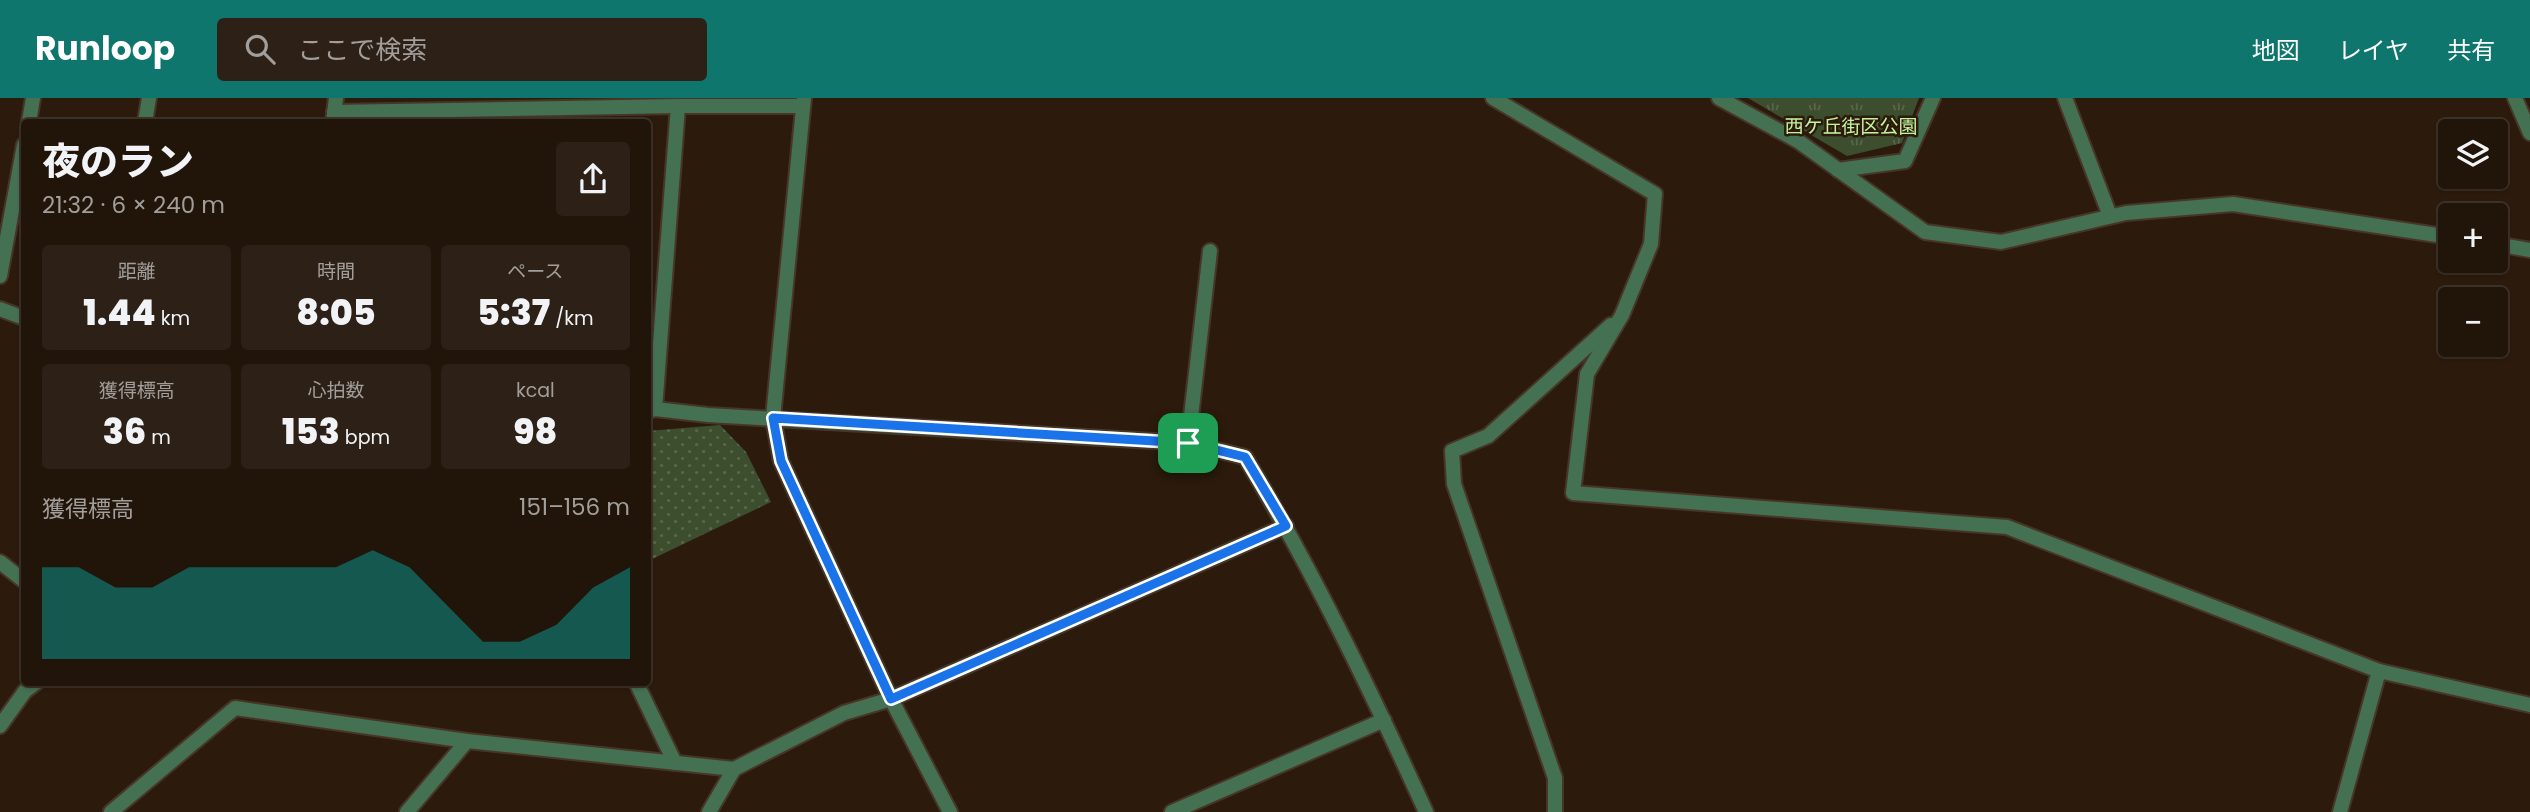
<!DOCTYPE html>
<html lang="ja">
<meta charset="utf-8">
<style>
:root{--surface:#211409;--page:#2d2117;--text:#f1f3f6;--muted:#a29e9c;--line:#3e332a;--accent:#0f766e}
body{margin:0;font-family:Poppins,"Noto Sans JP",sans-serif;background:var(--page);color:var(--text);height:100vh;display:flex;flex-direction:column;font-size:26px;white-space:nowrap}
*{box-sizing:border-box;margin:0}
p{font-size:23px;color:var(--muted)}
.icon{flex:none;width:38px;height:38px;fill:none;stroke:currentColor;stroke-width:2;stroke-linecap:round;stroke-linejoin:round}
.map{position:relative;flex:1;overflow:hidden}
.side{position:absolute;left:21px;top:21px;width:630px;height:567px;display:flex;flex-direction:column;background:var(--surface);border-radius:7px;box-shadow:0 2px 5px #0004,0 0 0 2px var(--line)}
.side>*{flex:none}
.tools{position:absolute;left:2438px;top:21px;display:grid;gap:14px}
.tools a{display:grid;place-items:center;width:70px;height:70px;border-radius:7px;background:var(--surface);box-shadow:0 2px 5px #0004,0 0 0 2px var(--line);font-size:35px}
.pin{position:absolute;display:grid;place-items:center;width:60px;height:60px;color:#fff;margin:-30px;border-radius:14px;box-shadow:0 4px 10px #0006}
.round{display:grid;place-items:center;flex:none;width:74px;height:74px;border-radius:7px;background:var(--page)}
.head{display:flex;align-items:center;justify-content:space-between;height:119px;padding:0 21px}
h1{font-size:38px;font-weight:800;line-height:52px}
.figures{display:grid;grid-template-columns:repeat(3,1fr);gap:10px;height:119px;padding:7px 21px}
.figures div{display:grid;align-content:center;border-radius:7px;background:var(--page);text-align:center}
.figures b{font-size:35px;font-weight:800}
.figures small{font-size:19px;font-weight:400}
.figures p{font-size:19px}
.chart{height:196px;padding:14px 21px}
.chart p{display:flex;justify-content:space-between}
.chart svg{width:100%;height:126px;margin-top:7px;fill:var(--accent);opacity:.7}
header{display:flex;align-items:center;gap:42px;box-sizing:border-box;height:98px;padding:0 35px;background:var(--accent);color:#fff}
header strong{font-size:33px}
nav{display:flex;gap:38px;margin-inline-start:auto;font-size:24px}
.search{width:490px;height:63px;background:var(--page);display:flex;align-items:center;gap:18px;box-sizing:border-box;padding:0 24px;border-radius:7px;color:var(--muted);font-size:26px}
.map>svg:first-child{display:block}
.grass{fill:url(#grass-dots)}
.park{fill:url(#park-tufts)}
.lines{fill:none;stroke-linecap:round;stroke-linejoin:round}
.street-casing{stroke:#473628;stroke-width:18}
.street{stroke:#457153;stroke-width:14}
.route-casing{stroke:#fff;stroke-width:14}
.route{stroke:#1a73e8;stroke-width:9}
.labels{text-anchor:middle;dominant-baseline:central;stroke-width:5;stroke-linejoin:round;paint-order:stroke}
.park-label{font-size:19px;fill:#c3f39d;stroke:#2c1b0c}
</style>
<header>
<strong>Runloop</strong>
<div class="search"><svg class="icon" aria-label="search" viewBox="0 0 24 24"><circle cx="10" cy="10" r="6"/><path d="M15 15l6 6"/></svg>ここで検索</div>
<nav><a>地図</a><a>レイヤ</a><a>共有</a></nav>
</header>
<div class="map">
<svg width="2530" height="714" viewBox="0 0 2530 714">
<defs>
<pattern id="grass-dots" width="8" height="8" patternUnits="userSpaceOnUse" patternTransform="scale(1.75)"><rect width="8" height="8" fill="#3c4e2d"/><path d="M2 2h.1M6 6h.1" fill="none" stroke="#58674b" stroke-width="1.8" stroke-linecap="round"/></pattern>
<pattern id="park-tufts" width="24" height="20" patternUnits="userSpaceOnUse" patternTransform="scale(1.75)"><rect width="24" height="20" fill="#3c4e2d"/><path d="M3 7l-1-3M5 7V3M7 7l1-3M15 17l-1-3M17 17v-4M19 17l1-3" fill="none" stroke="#58674b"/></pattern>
</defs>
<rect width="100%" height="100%" fill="#2c1b0c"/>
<!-- grass -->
<path class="grass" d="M720,327L746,354L771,404L648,463V333Z"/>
<!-- park -->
<path class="park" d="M1748,0H1919L1902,45L1847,58Z"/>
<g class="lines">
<!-- street casing -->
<g class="street-casing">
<g id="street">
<path d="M804,0L773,320L781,363L891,601L950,714"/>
<path d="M1493,0L1655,96L1651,146L1622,217L1587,276L1573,395L2007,429L2379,573L2530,607"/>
<path d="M1719,0L1798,43L1925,134L2001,144L2126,115L2233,106L2450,139"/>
<path d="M2065,0L2110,118"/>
<path d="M2515,0L2530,35"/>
<path d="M334,14L678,8H803"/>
<path d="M29,24L33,0"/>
<path d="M145,24L149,0"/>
<path d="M333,24L336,0"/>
<path d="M1838,72L1905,63L1933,0"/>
<path d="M2496,146L2530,152"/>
<path d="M0,178L24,47"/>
<path d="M0,211L24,220"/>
<path d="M655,311L678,8"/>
<path d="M648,313L655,311L708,317L1188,345L1245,359C1313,473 1371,593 1426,714"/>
<path d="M1188,345L1210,153"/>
<path d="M0,464L24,483"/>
<path d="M636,584L675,665"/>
<path d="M0,628L25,593L37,584"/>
<path d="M111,714L235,610L467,643L734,671L844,615L891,601L1286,428"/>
<path d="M407,714L467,643"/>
<path d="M709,714L734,671"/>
<path d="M1172,714L1384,622"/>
<path d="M1555,714V680L1454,386L1452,353L1488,338L1611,227"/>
<path d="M2340,714L2379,573"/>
</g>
</g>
<!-- street -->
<use href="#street" class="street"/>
</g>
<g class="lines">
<!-- route casing -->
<g class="route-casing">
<path id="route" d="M773,320L1188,345L1245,359L1286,428L891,601L781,363Z"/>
</g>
<!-- route -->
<use href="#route" class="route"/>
</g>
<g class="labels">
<!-- park labels -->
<g class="park-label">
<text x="1851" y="28">西ケ丘街区公園</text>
</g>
</g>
</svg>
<div class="tools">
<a><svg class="icon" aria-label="layers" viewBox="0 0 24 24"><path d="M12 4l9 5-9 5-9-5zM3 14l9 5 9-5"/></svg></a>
<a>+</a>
<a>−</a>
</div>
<div class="pin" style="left:1188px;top:345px;background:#1e9e55"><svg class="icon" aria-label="arrive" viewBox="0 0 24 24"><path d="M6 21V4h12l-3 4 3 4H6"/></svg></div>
<section class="side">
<div class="head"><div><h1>夜のラン</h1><p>21:32 · 6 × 240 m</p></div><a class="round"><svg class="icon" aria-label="share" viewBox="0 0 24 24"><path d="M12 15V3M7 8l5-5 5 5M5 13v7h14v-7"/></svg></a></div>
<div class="figures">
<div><p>距離</p><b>1.44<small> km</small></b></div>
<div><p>時間</p><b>8:05</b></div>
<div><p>ペース</p><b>5:37<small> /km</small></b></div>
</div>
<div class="figures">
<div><p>獲得標高</p><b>36<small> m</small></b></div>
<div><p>心拍数</p><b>153<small> bpm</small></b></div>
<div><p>kcal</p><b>98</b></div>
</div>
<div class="chart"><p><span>獲得標高</span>151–156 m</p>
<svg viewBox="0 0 160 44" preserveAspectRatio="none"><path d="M0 44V12L10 12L20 19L30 19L40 12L50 12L60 12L70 12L80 12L90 6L100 12L110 25L120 38L130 38L140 32L150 19L160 12V44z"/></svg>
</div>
</section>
</div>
